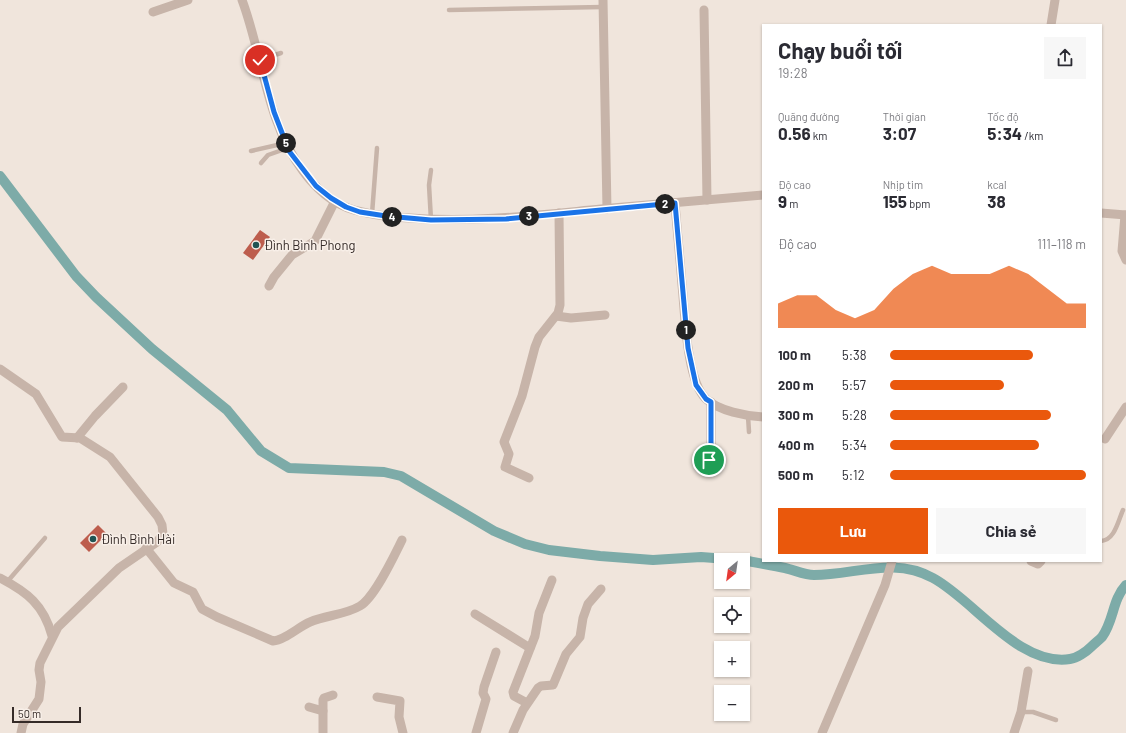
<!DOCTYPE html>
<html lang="vi">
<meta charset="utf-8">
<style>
:root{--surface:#fff;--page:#f7f7f7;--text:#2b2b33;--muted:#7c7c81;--accent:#ea580c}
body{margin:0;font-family:Barlow,sans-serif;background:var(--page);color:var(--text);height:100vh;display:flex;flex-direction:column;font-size:15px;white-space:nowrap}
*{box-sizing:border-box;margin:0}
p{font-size:13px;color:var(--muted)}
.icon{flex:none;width:22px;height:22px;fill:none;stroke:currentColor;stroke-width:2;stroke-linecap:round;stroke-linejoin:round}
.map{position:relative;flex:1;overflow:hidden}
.side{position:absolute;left:762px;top:24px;width:340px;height:538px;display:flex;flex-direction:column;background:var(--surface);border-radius:0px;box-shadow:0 1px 3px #0004}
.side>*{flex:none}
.needle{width:26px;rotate:209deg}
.tools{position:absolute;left:714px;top:553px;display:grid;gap:8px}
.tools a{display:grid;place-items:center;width:36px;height:36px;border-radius:0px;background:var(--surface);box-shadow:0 1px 3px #0004;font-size:20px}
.scale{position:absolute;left:12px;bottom:10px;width:69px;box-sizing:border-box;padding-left:4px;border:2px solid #352b28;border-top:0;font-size:11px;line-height:14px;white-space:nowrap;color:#352b28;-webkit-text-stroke:3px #f8efe8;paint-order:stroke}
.pin{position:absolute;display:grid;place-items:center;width:34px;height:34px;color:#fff;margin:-17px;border:2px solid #fff;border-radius:50%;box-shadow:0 1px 4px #0007}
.km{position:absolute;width:20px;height:20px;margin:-10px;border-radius:50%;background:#222;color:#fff;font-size:11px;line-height:20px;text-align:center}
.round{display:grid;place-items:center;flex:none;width:42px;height:42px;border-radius:0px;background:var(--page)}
.overview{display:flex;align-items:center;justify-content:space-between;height:68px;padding:0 16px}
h1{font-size:22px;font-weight:700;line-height:30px}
.figures{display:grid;grid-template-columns:repeat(3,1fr);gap:6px;height:68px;padding:4px 16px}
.figures div{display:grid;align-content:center}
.figures b{font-size:17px;font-weight:700}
.figures small{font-size:11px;font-weight:400}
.figures p{font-size:11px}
.chart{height:112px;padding:8px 16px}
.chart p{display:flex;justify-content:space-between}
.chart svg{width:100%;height:72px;margin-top:4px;fill:var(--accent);opacity:.7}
.button{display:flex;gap:8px;margin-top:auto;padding:8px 16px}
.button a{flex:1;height:46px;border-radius:0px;background:var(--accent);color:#fff;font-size:16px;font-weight:700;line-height:46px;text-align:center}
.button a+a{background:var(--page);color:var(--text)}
ul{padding:0 16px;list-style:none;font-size:13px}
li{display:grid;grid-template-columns:64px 48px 1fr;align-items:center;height:30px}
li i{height:10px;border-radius:5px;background:var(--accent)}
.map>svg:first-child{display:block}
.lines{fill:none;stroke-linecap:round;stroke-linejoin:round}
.canal{stroke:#7daba8;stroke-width:10}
.building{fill:#bd5d4d}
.service{stroke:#c7b4a9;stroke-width:4.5}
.minor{stroke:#c7b4a9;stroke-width:9}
.route-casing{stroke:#fff;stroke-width:8}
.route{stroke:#1a73e8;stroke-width:5}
.poi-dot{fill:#215352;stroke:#f8efe8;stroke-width:1.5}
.labels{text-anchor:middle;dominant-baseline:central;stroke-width:3;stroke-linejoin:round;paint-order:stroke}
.poi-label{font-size:13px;fill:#352b28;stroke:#f8efe8;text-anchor:start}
</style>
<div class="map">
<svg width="1126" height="733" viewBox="0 0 1126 733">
<rect width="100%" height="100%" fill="#f0e5dc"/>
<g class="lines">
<!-- canal -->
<g class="canal">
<path d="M0,176L76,276L96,297L152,349L227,410L261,451L289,468L384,472L401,476L494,531L525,544L549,550L600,556L653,560L701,557L741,560"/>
<path d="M743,560C757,563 771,565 785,568C794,570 805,575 814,575C855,575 894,556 933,578C974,600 1019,667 1070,659C1077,658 1086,652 1091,647C1094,644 1099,640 1102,637C1114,621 1112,600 1126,585"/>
</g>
</g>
<!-- building -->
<g class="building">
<path d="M260,230L270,237L253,260L243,253Z"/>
<path d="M98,525L107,534L89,552L80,543Z"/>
</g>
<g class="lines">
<!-- service -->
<g class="service">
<path d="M449,10L603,7"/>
<path d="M259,60L281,53"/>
<path d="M251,151L286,143"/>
<path d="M261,163L268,155L288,148"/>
<path d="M431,170L429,185L431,220"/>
<path d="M372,214L377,148"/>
<path d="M748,416L749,432"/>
<path d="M1101,541C1115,540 1118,521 1123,510"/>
<path d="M7,582L45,538"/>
<path d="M1021,712H1033L1056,720"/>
</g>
<!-- minor -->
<g class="minor">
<path d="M242,0C263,56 266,122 303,171C314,186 330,201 348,208C368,215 389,217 410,218C474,223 538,215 601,209C655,204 709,200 763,195"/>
<path d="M603,0L607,209"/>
<path d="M704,10L707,200"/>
<path d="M153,12L188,0"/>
<path d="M1051,25L1055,0"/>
<path d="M675,203C677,230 680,257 682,285C685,312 686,380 706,399C719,411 746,416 763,417"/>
<path d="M1101,213L1126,215"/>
<path d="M1125,215L1122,251L1126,260"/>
<path d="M269,286L274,277L292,255L315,241L335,201"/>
<path d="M556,316L571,318L605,315"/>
<path d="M0,369L36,394L62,437L80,438L110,457L158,517L162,525L163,534L157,542L119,568L58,627L40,663L39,670L41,682L39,699L23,724L21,733"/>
<path d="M77,438L95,416L123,387"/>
<path d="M1105,439L1126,407"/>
<path d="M709,460L711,444V402"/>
<path d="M529,478L505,467L509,454L504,442L522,396L535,347L539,337L558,313L560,305L559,213"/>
<path d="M146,548L174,583L193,592L202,609L217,617L273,641C285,640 298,627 310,622C326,615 345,615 360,606C375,597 394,556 402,540"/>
<path d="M1031,561L1038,564L1041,561"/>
<path d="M0,578C27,592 44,605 52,636"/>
<path d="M475,614L530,648"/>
<path d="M377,697L400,701L399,717L403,733"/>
<path d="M527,703L514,696L513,692L535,636L539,613L552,580"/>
<path d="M309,707L323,711"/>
<path d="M323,733V700L324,698L333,695"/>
<path d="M476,733L486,699L483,693L484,687L496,652"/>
<path d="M513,733L523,710L538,688L541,686L553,685L566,654L580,637L583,618L588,604L601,589"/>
<path d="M822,733L885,585L892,561"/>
<path d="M1014,733L1021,712L1028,671"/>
</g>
</g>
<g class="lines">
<!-- route casing -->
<g class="route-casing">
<path id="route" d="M260,60L274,112L289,151L316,186L331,198L346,207L360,212L386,216L431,220L506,219L675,203L688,348L696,385L706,399L711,402V444L709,460"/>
</g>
<!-- route -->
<use href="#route" class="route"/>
</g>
<!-- markers -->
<g class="poi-dot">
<circle cx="256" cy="245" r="4"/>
<circle cx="93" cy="539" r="4"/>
</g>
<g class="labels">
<!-- poi labels -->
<g class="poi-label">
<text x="264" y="245">Đình Bình Phong</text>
<text x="101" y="539">Đình Bình Hài</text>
</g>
</g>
</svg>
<div class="tools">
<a><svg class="needle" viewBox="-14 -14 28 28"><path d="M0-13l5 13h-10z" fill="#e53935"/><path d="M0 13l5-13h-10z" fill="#7c7c81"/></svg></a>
<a><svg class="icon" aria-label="locate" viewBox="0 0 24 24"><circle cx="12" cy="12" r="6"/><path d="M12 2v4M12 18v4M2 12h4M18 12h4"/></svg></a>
<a>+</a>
<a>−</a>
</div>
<div class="scale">50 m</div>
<div class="pin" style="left:709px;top:460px;background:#1e9e55"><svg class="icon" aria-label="arrive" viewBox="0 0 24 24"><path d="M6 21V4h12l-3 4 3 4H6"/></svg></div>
<div class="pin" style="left:260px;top:60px;background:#d93025"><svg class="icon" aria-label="check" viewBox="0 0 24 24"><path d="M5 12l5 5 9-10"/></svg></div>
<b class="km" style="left:686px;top:330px">1</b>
<b class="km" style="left:665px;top:204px">2</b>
<b class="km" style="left:529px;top:216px">3</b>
<b class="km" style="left:392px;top:217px">4</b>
<b class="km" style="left:286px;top:143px">5</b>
<section class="side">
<div class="overview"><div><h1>Chạy buổi tối</h1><p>19:28</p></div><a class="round"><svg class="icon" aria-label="share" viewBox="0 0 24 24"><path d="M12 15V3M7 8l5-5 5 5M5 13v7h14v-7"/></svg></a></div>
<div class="figures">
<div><p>Quãng đường</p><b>0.56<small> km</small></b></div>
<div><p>Thời gian</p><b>3:07</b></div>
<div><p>Tốc độ</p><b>5:34<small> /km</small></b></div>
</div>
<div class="figures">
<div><p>Độ cao</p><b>9<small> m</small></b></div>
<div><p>Nhịp tim</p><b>155<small> bpm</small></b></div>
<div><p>kcal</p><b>38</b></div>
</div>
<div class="chart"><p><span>Độ cao</span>111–118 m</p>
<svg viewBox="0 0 160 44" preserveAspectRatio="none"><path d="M0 44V29L10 24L20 24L30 33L40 38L50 33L60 20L70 11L80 6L90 11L100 11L110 11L120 6L130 11L140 20L150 29L160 29V44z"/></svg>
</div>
<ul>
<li><b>100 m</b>5:38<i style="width:73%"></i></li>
<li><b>200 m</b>5:57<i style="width:58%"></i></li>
<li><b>300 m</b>5:28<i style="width:82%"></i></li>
<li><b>400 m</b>5:34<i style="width:76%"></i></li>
<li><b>500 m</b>5:12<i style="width:100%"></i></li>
</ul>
<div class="button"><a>Lưu</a><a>Chia sẻ</a></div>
</section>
</div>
